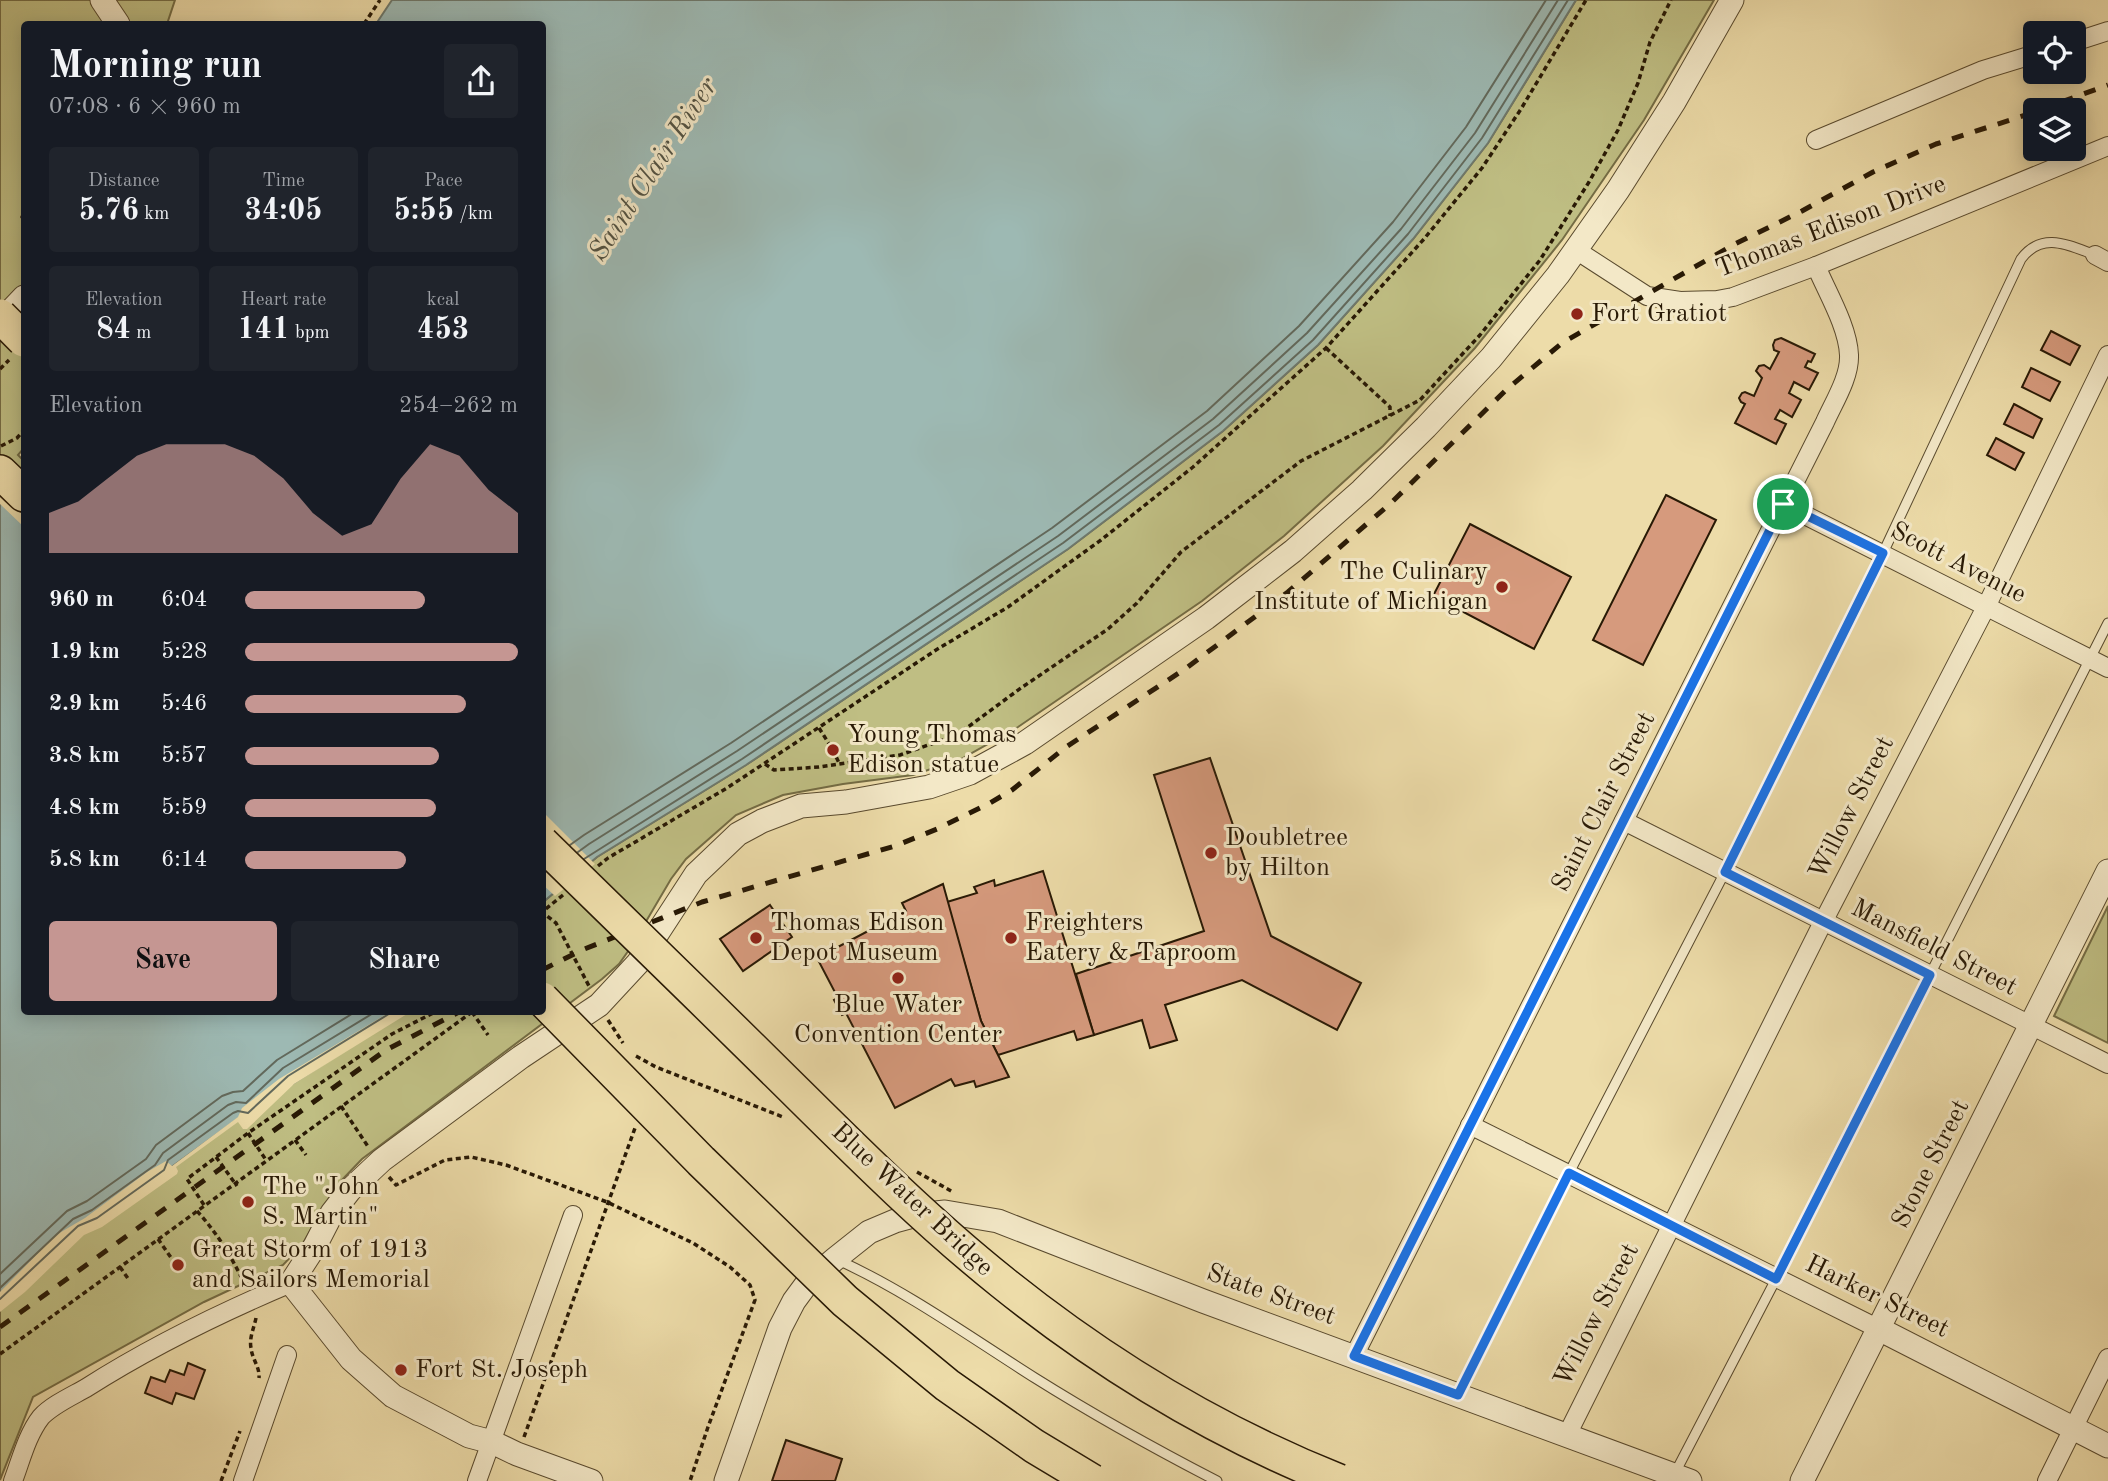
<!DOCTYPE html>
<meta charset="utf-8">
<style>
:root{--surface:#171b24;--page:#20242c;--text:#f1f3f6;--muted:#9ea1a6;--accent:#c59692}
body{margin:0;font-family:"Old Standard TT",serif;background:var(--page);color:var(--text);height:100vh;display:flex;flex-direction:column;font-size:26px;white-space:nowrap}
*{box-sizing:border-box;margin:0}
p{font-size:23px;color:var(--muted)}
.icon{flex:none;width:38px;height:38px;fill:none;stroke:currentColor;stroke-width:2;stroke-linecap:round;stroke-linejoin:round}
.map{position:relative;flex:1;overflow:hidden}
.drawer{position:absolute;left:21px;top:21px;width:525px;height:994px;display:flex;flex-direction:column;background:var(--surface);border-radius:7px;box-shadow:0 4px 18px #0003}
.drawer>*{flex:none}
.fabs{position:absolute;left:2023px;top:21px;display:grid;gap:14px}
.fabs a{display:grid;place-items:center;width:63px;height:63px;border-radius:7px;background:var(--surface);box-shadow:0 4px 18px #0003;font-size:35px}
.pin{position:absolute;display:grid;place-items:center;width:60px;height:60px;color:#fff;margin:-30px;border:4px solid #fff;border-radius:50%;box-shadow:0 2px 7px #0007}
.round{display:grid;place-items:center;flex:none;width:74px;height:74px;border-radius:7px;background:var(--page)}
.summary{display:flex;align-items:center;justify-content:space-between;height:119px;padding:0 28px}
h1{font-size:38px;font-weight:800;line-height:52px}
.stats{display:grid;grid-template-columns:repeat(3,1fr);gap:10px;height:119px;padding:7px 28px}
.stats div{display:grid;align-content:center;border-radius:7px;background:var(--page);text-align:center}
.stats b{font-size:30px;font-weight:800}
.stats small{font-size:19px;font-weight:400}
.stats p{font-size:19px}
.chart{height:196px;padding:14px 28px}
.chart p{display:flex;justify-content:space-between}
.chart svg{width:100%;height:126px;margin-top:7px;fill:var(--accent);opacity:.7}
.action{display:flex;gap:14px;margin-top:auto;padding:14px 28px}
.action a{flex:1;height:80px;border-radius:7px;background:var(--accent);color:#111;font-size:28px;font-weight:800;line-height:80px;text-align:center}
.action a+a{background:var(--page);color:var(--text)}
ul{padding:0 28px;list-style:none;font-size:23px}
li{display:grid;grid-template-columns:112px 84px 1fr;align-items:center;height:52px}
li i{height:18px;border-radius:9px;background:var(--accent)}
.map>svg:first-child{display:block}
.green{fill:#bfbe83;stroke:#746c44;stroke-width:2}
.water{fill:#9db9b3;stroke:#6e796d;stroke-width:2}
.pier{fill:#eddca9}
.lines{fill:none;stroke-linecap:round;stroke-linejoin:round}
.shore{stroke:#62695c;stroke-width:2}
.building{fill:#d69a7d;stroke:#281905;stroke-width:2}
.service-casing{stroke:#594a2e;stroke-width:11}
.minor-casing{stroke:#594a2e;stroke-width:20}
.tertiary-casing{stroke:#594a2e;stroke-width:25}
.motorway-casing{stroke:#281905;stroke-width:36}
.path{stroke:#281905;stroke-width:3.5;stroke-dasharray:5 3.5;stroke-linecap:butt}
.service{stroke:#f3e8c7;stroke-width:9}
.minor{stroke:#f3e8c7;stroke-width:18}
.tertiary{stroke:#f3e8c7;stroke-width:23}
.motorway{stroke:#eddca9;stroke-width:33}
.rail{stroke:#281905;stroke-width:5;stroke-dasharray:12 12;stroke-linecap:butt}
.motorway-bridge-casing{stroke:#281905;stroke-width:36;stroke-linecap:butt}
.motorway-bridge{stroke:#eddca9;stroke-width:33}
.route-casing{stroke:#fff;stroke-width:14}
.route{stroke:#1a73e8;stroke-width:9}
.poi-dot{fill:#8f2418;stroke:#f3e8c7;stroke-width:2.5}
.labels{text-anchor:middle;dominant-baseline:central;stroke-width:6;stroke-linejoin:round;paint-order:stroke}
.street-label{font-size:26px;fill:#281905;stroke:#f3e8c7}
.poi-label{font-size:26px;fill:#281905;stroke:#f3e8c7;text-anchor:start}
.water-label{font-size:28px;font-style:italic;fill:#515142;stroke:#f3e8c7}
</style>
<div class="map">
<svg width="2108" height="1481" viewBox="0 0 2108 1481">
<rect width="100%" height="100%" fill="#eddca9"/>
<filter id="stains"><feTurbulence type="fractalNoise" baseFrequency=".00286" numOctaves="4"/><feColorMatrix values="0 0 0 0 .2 0 0 0 0 .09 0 0 0 0 .02 0 0 0 .5 -.17"/></filter>
<radialGradient id="worn" r=".72"><stop offset=".6" stop-color="#630" stop-opacity="0"/><stop offset="1" stop-color="#630" stop-opacity=".3"/></radialGradient>
<!-- green -->
<g class="green">
<path d="M0,0H175L167,24H24V448L18,455L24,461V476L0,492Z"/>
<path d="M1576,0H1714L1644,120L1562,240L1475,348L1383,446L1284,536L1202,601L1018,727L961,759L913,775L843,784L783,795L736,815L686,859L671,879L631,947L619,964L602,979L362,1159L336,1186L302,1245L283,1265L204,1302L33,1397L0,1480V1308L82,1232L172,1166L292,1081L405,1012H542L543,902L597,857L746,765L1068,549L1223,431L1318,345L1413,239L1488,143Z"/>
<path d="M2108,906V1043L2054,1016Z"/>
</g>
<!-- water -->
<g class="water">
<path d="M392,0H1576L1488,143L1413,239L1318,345L1223,431L1068,549L746,765L597,857L543,902L542,24H376Z"/>
<path d="M24,476V1012H405L239,1118L82,1232L0,1308V492Z"/>
</g>
<!-- pier -->
<g class="pier">
<path d="M24,472V527L0,504V488Z"/>
<path d="M543,812L595,864L555,896L542,884Z"/>
<path d="M390,1012H409L407,1014L294,1084L247,1129H243L238,1122L176,1167L178,1171L177,1174L102,1227L84,1235L25,1292L0,1312V1292L56,1235L85,1218L147,1172L166,1161L172,1166L238,1117L242,1108L279,1079Z"/>
</g>
<g class="lines">
<!-- shore -->
<g class="shore">
<path d="M570,845L584,835L731,743L1052,528L1207,411L1299,326L1393,222L1466,127L1546,0"/>
<path d="M578,852L589,844L737,751L1058,536L1213,419L1307,333L1401,229L1475,133L1558,0"/>
<path d="M584,859L742,759L1063,543L1219,425L1313,340L1408,234L1482,138L1568,0"/>
<path d="M0,1274L67,1211L87,1201L146,1159L156,1145L222,1096L233,1092L243,1091L277,1060L355,1012"/>
<path d="M0,1288L73,1219L92,1210L155,1165L163,1153L228,1105L236,1102L246,1103L283,1068L375,1012"/>
<path d="M0,1299L78,1226L97,1218L164,1170L168,1160L233,1113L238,1111L248,1113L288,1076L392,1012"/>
</g>
</g>
<!-- building -->
<g class="building">
<path d="M2051,331L2080,346L2070,365L2041,350Z"/>
<path d="M1781,338L1815,354L1811,362L1808,361L1805,367L1818,373L1809,390L1794,382L1789,393L1801,400L1792,417L1780,410L1775,419L1786,424L1776,444L1735,423L1745,404L1741,402L1739,398L1742,393L1745,392L1754,396L1762,378L1756,371L1759,366L1764,365L1770,369L1779,352L1774,350L1773,345L1775,340Z"/>
<path d="M2031,368L2060,382L2050,401L2022,387Z"/>
<path d="M2014,404L2042,419L2033,438L2004,424Z"/>
<path d="M1996,438L2024,453L2015,470L1987,455Z"/>
<path d="M1666,495L1716,520L1643,665L1593,640Z"/>
<path d="M1470,524L1571,577L1534,649L1433,596Z"/>
<path d="M1210,758L1271,936L1361,983L1337,1030L1242,980L1165,1005L1177,1040L1150,1048L1142,1020L1094,1035L1076,974L1204,931L1154,775Z"/>
<path d="M1043,871L1094,1035L1077,1040L1074,1031L998,1055L981,1021L947,902L977,893L974,887L994,880L995,886Z"/>
<path d="M943,884L981,1021L1009,1077L976,1087L974,1081L955,1086L951,1079L895,1108L846,1013L842,1015L834,1000L838,998L817,958L906,911L902,903Z"/>
<path d="M770,905L792,937L743,971L720,939Z"/>
<path d="M188,1363L205,1370L194,1399L176,1393L172,1404L145,1393L151,1377L165,1382L170,1370L184,1375Z"/>
<path d="M786,1440L842,1459L835,1481H772Z"/>
</g>
<g class="lines">
<!-- service casing -->
<g class="service-casing">
<g id="service">
<path d="M838,1260C908,1292 970,1337 1035,1378C1094,1415 1155,1449 1217,1481"/>
<path d="M1459,1394L1569,1173L1725,872L1883,553L2021,259C2042,231 2068,245 2095,255"/>
<path d="M1675,1473L1776,1279L2108,623"/>
</g>
</g>
<!-- minor casing -->
<g class="minor-casing">
<g id="minor">
<path d="M2074,42L2108,31"/>
<path d="M1816,140L1983,70L2035,54"/>
<path d="M1576,250L1647,296L1680,301L1717,300L1733,297L1816,266L2108,146"/>
<path d="M2095,255L2108,262"/>
<path d="M1783,504L2108,668"/>
<path d="M1624,821L2108,1064"/>
<path d="M1470,1125L1879,1329"/>
<path d="M1354,1356L1825,422C1834,402 1850,377 1849,355C1848,327 1827,292 1816,266"/>
<path d="M1567,1435L1823,922L1986,607L2108,355"/>
<path d="M13,1481C21,1460 27,1435 41,1417C52,1405 72,1396 86,1388C152,1346 220,1313 291,1283"/>
<path d="M243,1481L287,1355"/>
<path d="M477,1481L573,1215"/>
<path d="M2047,1481L2108,1358"/>
</g>
</g>
<!-- tertiary casing -->
<g class="tertiary-casing">
<g id="tertiary">
<path d="M102,0L118,24"/>
<path d="M0,322L24,297"/>
<path d="M1879,1329L2108,1446"/>
<path d="M591,1481L517,1454L492,1442L469,1436L393,1396L351,1359L291,1283L315,1246L332,1213L350,1190L382,1160L521,1057L599,1005L638,963L696,874L738,834L762,821L801,806L846,802L929,787L970,773L1025,743L1206,618L1293,551L1362,490L1426,427L1491,358L1558,275L1618,190L1674,102L1732,0"/>
<path d="M726,1481L780,1328L794,1301L808,1282L835,1259L869,1232L895,1221L917,1215L945,1212L998,1221L1203,1301L1690,1481"/>
<path d="M1802,1481L2108,871"/>
</g>
</g>
<!-- motorway casing -->
<g class="motorway-casing">
<path id="motorway" d="M0,472L24,495"/>
</g>
<!-- path -->
<g class="path">
<path d="M364,24L380,0"/>
<path d="M24,214L22,217L24,219"/>
<path d="M1326,348L1390,407V416"/>
<path d="M0,369L9,360"/>
<path d="M1,446L17,438L24,430"/>
<path d="M819,728L833,750L839,763"/>
<path d="M765,764L774,770L819,767L900,755L948,738L968,727L1021,688L1108,629L1137,603L1181,552L1301,461L1420,400L1480,335L1540,260L1589,182L1618,130L1638,83L1650,42L1671,0"/>
<path d="M598,866L608,858L727,788L936,650L1008,607L1101,540L1193,467L1326,348L1424,239L1482,168L1521,109L1586,0"/>
<path d="M563,895L542,912L556,923L589,986"/>
<path d="M472,1012L488,1035"/>
<path d="M608,1020L623,1043"/>
<path d="M636,1056L656,1067L783,1117"/>
<path d="M341,1106L369,1148"/>
<path d="M248,1133L266,1160"/>
<path d="M295,1140L306,1155"/>
<path d="M216,1157L237,1186"/>
<path d="M917,1172L953,1192"/>
<path d="M389,1177L396,1185L445,1160L471,1157L506,1165L607,1202L693,1243L730,1267L750,1285L755,1300L708,1427L690,1481"/>
<path d="M204,1205L187,1179L248,1133L392,1034L435,1012"/>
<path d="M197,1211C217,1233 232,1257 245,1285"/>
<path d="M158,1239L172,1259"/>
<path d="M120,1267L129,1280"/>
<path d="M256,1318C254,1328 249,1338 251,1348C252,1359 260,1367 259,1378"/>
<path d="M0,1354L472,1012"/>
<path d="M524,1437L635,1128"/>
<path d="M221,1481L240,1431"/>
</g>
<!-- service -->
<use href="#service" class="service"/>
<!-- minor -->
<use href="#minor" class="minor"/>
<!-- tertiary -->
<use href="#tertiary" class="tertiary"/>
<!-- motorway -->
<use href="#motorway" class="motorway"/>
<!-- rail -->
<g class="rail">
<path d="M2039,110L2108,85"/>
<path d="M542,970L582,950L702,902L895,846L937,829L990,803L1012,790L1066,747L1185,669L1288,592L1391,503L1506,390L1562,343L1733,245L1802,211L1873,172L1936,144L2035,112"/>
<path d="M0,1327L386,1050L459,1012"/>
</g>
<!-- motorway-bridge casing -->
<g class="motorway-bridge-casing">
<g id="motorway-bridge">
<path d="M0,316L24,340"/>
<path d="M542,843C621,920 699,996 777,1073C850,1145 922,1218 1002,1282C1104,1364 1218,1433 1339,1481"/>
<path d="M542,999L701,1161L845,1301L947,1385L1034,1446L1092,1481"/>
</g>
</g>
<!-- motorway-bridge -->
<use href="#motorway-bridge" class="motorway-bridge"/>
</g>
<g class="lines">
<!-- route casing -->
<g class="route-casing">
<path id="route" d="M1783,504L1883,553L1725,872L1930,975L1776,1279L1569,1173L1458,1395L1354,1356Z"/>
</g>
<!-- route -->
<use href="#route" class="route"/>
</g>
<!-- markers -->
<g class="poi-dot">
<circle cx="1577" cy="314" r="7"/>
<circle cx="1502" cy="587" r="7"/>
<circle cx="833" cy="750" r="7"/>
<circle cx="1211" cy="853" r="7"/>
<circle cx="756" cy="938" r="7"/>
<circle cx="1011" cy="938" r="7"/>
<circle cx="898" cy="978" r="7"/>
<circle cx="248" cy="1202" r="7"/>
<circle cx="178" cy="1265" r="7"/>
<circle cx="401" cy="1370" r="7"/>
</g>
<g class="labels">
<!-- street labels -->
<g class="street-label">
<text transform="translate(1831 227) rotate(-21)">Thomas Edison Drive</text>
<text transform="translate(1958 563) rotate(27)">Scott Avenue</text>
<text transform="translate(1604 802) rotate(-63)">Saint Clair Street</text>
<text transform="translate(1852 808) rotate(-63)">Willow Street</text>
<text transform="translate(1934 948) rotate(27)">Mansfield Street</text>
<text transform="translate(1931 1164) rotate(-63)">Stone Street</text>
<text transform="translate(912 1200) rotate(43)">Blue Water Bridge</text>
<text transform="translate(1271 1295) rotate(20)">State Street</text>
<text transform="translate(1877 1297) rotate(26)">Harker Street</text>
<text transform="translate(1597 1315) rotate(-63)">Willow Street</text>
</g>
<!-- poi labels -->
<g class="poi-label">
<text x="1591" y="314">Fort Gratiot</text>
<text x="1488" y="572" text-anchor="end">The Culinary<tspan x="1488" dy="30">Institute of Michigan</tspan></text>
<text x="847" y="735">Young Thomas<tspan x="847" dy="30">Edison statue</tspan></text>
<text x="1225" y="838">Doubletree<tspan x="1225" dy="30">by Hilton</tspan></text>
<text x="770" y="923">Thomas Edison<tspan x="770" dy="30">Depot Museum</tspan></text>
<text x="1025" y="923">Freighters<tspan x="1025" dy="30">Eatery &amp; Taproom</tspan></text>
<text x="898" y="1005" text-anchor="middle">Blue Water<tspan x="898" dy="30">Convention Center</tspan></text>
<text x="262" y="1187">The "John<tspan x="262" dy="30">S. Martin"</tspan></text>
<text x="192" y="1250">Great Storm of 1913<tspan x="192" dy="30">and Sailors Memorial</tspan></text>
<text x="415" y="1370">Fort St. Joseph</text>
</g>
<!-- water labels -->
<g class="water-label">
<text transform="translate(654 170) rotate(-57)">Saint Clair River</text>
</g>
</g>
<rect width="100%" height="100%" filter="url(#stains)"/>
<rect width="100%" height="100%" fill="url(#worn)"/>
</svg>
<div class="fabs">
<a><svg class="icon" aria-label="locate" viewBox="0 0 24 24"><circle cx="12" cy="12" r="6"/><path d="M12 2v4M12 18v4M2 12h4M18 12h4"/></svg></a>
<a><svg class="icon" aria-label="layers" viewBox="0 0 24 24"><path d="M12 4l9 5-9 5-9-5zM3 14l9 5 9-5"/></svg></a>
</div>
<div class="pin" style="left:1783px;top:504px;background:#1e9e55"><svg class="icon" aria-label="arrive" viewBox="0 0 24 24"><path d="M6 21V4h12l-3 4 3 4H6"/></svg></div>
<section class="drawer">
<div class="summary"><div><h1>Morning run</h1><p>07:08 · 6 × 960 m</p></div><a class="round"><svg class="icon" aria-label="share" viewBox="0 0 24 24"><path d="M12 15V3M7 8l5-5 5 5M5 13v7h14v-7"/></svg></a></div>
<div class="stats">
<div><p>Distance</p><b>5.76<small> km</small></b></div>
<div><p>Time</p><b>34:05</b></div>
<div><p>Pace</p><b>5:55<small> /km</small></b></div>
</div>
<div class="stats">
<div><p>Elevation</p><b>84<small> m</small></b></div>
<div><p>Heart rate</p><b>141<small> bpm</small></b></div>
<div><p>kcal</p><b>453</b></div>
</div>
<div class="chart"><p><span>Elevation</span>254–262 m</p>
<svg viewBox="0 0 160 44" preserveAspectRatio="none"><path d="M0 44V30L10 26L20 18L30 10L40 6L50 6L60 6L70 10L80 18L90 30L100 38L110 34L120 18L130 6L140 10L150 22L160 30V44z"/></svg>
</div>
<ul>
<li><b>960 m</b>6:04<i style="width:66%"></i></li>
<li><b>1.9 km</b>5:28<i style="width:100%"></i></li>
<li><b>2.9 km</b>5:46<i style="width:81%"></i></li>
<li><b>3.8 km</b>5:57<i style="width:71%"></i></li>
<li><b>4.8 km</b>5:59<i style="width:70%"></i></li>
<li><b>5.8 km</b>6:14<i style="width:59%"></i></li>
</ul>
<div class="action"><a>Save</a><a>Share</a></div>
</section>
</div>
